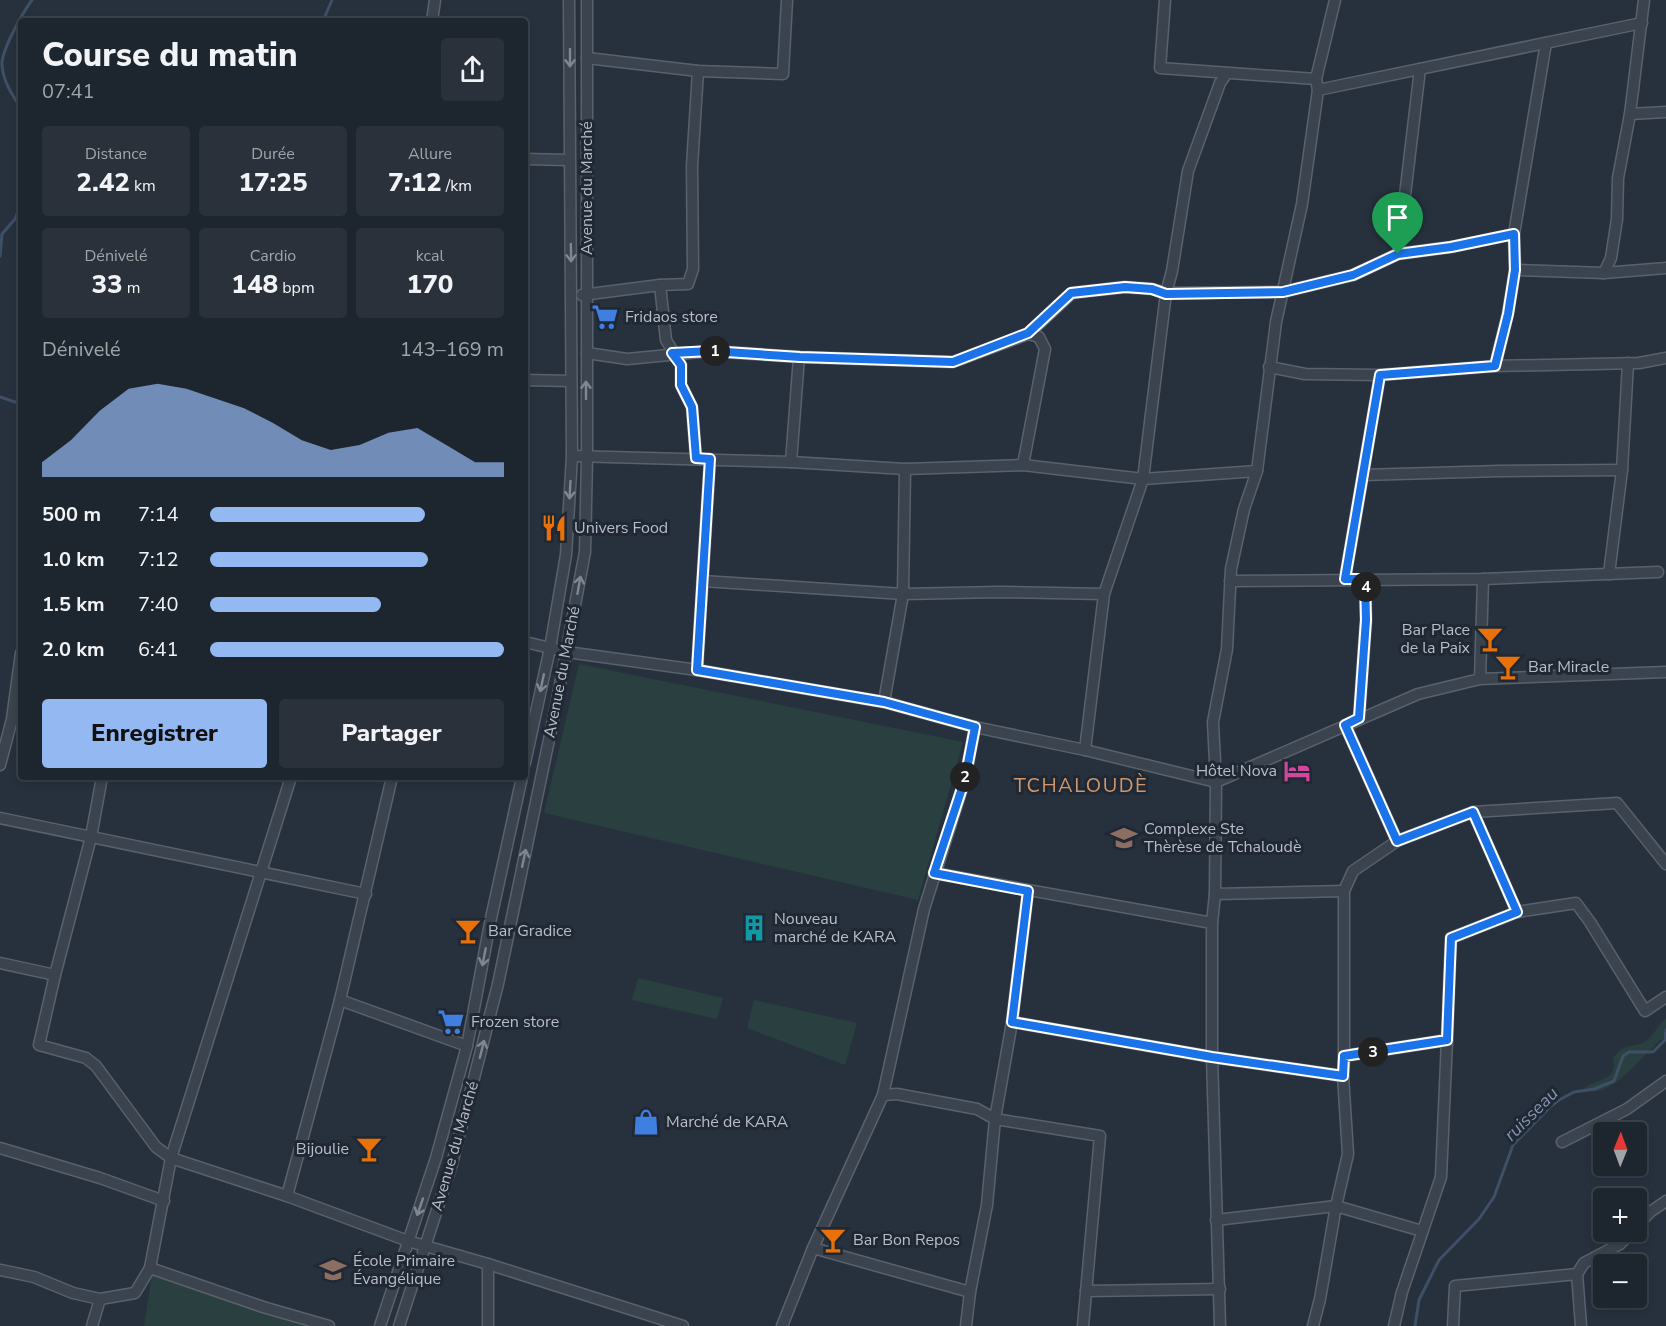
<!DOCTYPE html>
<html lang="fr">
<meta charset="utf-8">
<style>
:root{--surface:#1d252e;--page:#2a313a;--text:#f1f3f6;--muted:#a0a5aa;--line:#3b424a;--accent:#94b8f1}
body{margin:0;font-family:"Nunito Sans",sans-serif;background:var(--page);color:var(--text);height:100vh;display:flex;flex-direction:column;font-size:22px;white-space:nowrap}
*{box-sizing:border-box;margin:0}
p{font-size:20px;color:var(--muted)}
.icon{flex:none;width:33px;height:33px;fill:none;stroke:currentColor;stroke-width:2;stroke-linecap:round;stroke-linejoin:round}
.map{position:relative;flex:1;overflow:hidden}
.side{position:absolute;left:18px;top:18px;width:510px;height:762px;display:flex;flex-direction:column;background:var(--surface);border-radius:6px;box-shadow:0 3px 9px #0003,0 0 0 2px var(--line)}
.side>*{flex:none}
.needle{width:39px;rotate:1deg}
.buttons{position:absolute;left:1593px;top:1122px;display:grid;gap:12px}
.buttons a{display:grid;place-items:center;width:54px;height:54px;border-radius:6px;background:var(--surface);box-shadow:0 3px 9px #0003,0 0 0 2px var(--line);font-size:30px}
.pin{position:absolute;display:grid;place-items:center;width:51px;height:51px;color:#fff;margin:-62px -26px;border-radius:50% 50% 50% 0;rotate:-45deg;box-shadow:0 0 6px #0007}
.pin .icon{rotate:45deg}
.km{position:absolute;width:30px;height:30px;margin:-15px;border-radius:50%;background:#222;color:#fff;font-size:16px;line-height:30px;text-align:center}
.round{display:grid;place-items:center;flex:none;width:63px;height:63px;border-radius:6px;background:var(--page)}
.overview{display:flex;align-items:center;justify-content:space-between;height:102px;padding:0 24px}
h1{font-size:33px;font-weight:800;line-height:45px}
.metrics{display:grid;grid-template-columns:repeat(3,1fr);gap:9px;height:102px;padding:6px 24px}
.metrics div{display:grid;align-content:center;border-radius:6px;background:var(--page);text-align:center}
.metrics b{font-size:26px;font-weight:800}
.metrics small{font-size:16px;font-weight:400}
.metrics p{font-size:16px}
.chart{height:168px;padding:12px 24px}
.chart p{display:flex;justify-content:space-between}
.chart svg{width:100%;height:108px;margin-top:6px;fill:var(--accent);opacity:.7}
.button{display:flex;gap:12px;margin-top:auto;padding:12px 24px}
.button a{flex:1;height:69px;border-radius:6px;background:var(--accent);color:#111;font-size:24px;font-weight:800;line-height:69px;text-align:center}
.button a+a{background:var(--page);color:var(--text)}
ul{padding:0 24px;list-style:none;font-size:20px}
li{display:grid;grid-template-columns:96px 72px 1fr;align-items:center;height:45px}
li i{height:15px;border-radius:8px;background:var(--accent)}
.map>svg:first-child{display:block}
.green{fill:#2a3f40}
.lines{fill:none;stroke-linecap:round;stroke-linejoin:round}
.stream{stroke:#3e4f66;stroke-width:3}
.minor-casing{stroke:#59616c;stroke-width:13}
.minor{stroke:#3b434e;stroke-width:10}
.oneway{stroke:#7f8792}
.route-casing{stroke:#fff;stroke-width:12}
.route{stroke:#1a73e8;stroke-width:8}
.labels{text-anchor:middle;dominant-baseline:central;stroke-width:6;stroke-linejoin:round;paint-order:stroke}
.street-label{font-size:16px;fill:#b7bec9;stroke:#202834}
.poi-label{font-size:16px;fill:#b7bec9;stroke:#202834;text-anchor:start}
.water-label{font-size:18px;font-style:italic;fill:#8195ae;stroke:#202834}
.quarter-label{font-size:20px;letter-spacing:1.5px;fill:#ce976d;stroke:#202834}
</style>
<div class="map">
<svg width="1666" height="1326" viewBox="0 0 1666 1326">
<rect width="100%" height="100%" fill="#27313e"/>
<!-- green -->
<g class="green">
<path d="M579,664L963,742L918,900L544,813Z"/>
<path d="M638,978L723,998L717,1019L632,1000Z"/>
<path d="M754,1000L857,1023L845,1065L747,1028Z"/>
<path d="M1666,1019V1036C1645,1050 1611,1103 1584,1089C1595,1078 1619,1082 1613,1058C1626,1041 1632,1050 1647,1040C1655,1034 1658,1024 1666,1019Z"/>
<path d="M152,1275L322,1326H144Z"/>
</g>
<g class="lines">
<!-- stream -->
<g class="stream">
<path d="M323,21L332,0"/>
<path d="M21,108C12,95 3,81 2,65C1,51 23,12 32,0"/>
<path d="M0,256L2,234L15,219L21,204"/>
<path d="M0,397L21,404"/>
<path d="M1415,1326L1419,1300L1439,1260L1479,1219L1494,1197L1513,1145L1551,1106L1559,1100L1574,1092L1594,1089L1614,1081L1623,1056L1629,1052H1653L1665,1040L1666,1030"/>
</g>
<!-- minor casing -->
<g class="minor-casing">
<g id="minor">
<path d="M1165,0L1160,68L1316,79"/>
<path d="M432,21L435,0"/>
<path d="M587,58L698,71L783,74L787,0"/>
<path d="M1318,90L1642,23"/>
<path d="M1630,114L1666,112"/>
<path d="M525,159L569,160"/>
<path d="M1398,254L1420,69"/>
<path d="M1515,270L1604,273L1666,268"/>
<path d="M1604,273L1611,258L1617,219L1618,178L1630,114L1644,0"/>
<path d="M660,285L666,340L681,365V385L692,407L696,458"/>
<path d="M582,295L660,285L688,284L693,269L692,166L698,71"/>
<path d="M1028,334L1072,293L1125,287L1152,289L1166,293L1283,292L1353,275L1398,254L1451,247L1514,234"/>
<path d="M587,353L627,359L711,351L799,357L953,362L1028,334L1039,337L1045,349L1023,465"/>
<path d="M1495,366L1508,313L1515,270L1514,234L1546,43"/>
<path d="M1269,367L1305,374L1380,375L1345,579"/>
<path d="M1380,375L1495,366L1639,363L1666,358"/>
<path d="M525,380L571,381"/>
<path d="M572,456L791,462L905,469L1023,465L1143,479L1166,293L1172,271L1188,171L1220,83L1227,73"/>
<path d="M791,462L799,357"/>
<path d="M1363,475L1500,471L1622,470"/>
<path d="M1609,574L1622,470L1628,363"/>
<path d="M703,581L903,594L999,592L1104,594"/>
<path d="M1230,581L1483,579L1658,572"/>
<path d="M525,642L567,652L697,670L884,702L975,727L1085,750L1216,782L1213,722L1227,649L1231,569L1244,509L1257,471L1276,322L1302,204L1318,90L1316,79L1335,0"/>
<path d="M697,670L710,459"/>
<path d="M1480,679L1483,579"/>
<path d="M884,702L903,594L905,469"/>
<path d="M1359,718L1366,620L1365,579"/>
<path d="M1345,725L1397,841"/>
<path d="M1085,750L1104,594L1143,479L1257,471"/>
<path d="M525,763L550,648L566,555L572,456L569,0"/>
<path d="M0,765L12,719L21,653"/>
<path d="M102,777L91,837L55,975L39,1045L86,1058L96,1066L156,1147L171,1158L287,1196L408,1241L488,1264L683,1326"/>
<path d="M0,818L366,894"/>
<path d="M934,873L1212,923"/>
<path d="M1215,894L1344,891"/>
<path d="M1517,912L1576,903L1590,922L1645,1011L1666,997"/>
<path d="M0,963L55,975"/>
<path d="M340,1000L467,1046"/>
<path d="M1012,1022L1028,891"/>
<path d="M1344,1056L1447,1040L1451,938L1517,912L1473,812"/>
<path d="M1562,1142L1627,1109L1666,1081"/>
<path d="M0,1148L100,1178L164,1201"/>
<path d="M287,1196L340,1000L392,777"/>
<path d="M1216,1220L1336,1206L1422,1231"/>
<path d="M1636,1227L1650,1212L1666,1201"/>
<path d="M813,1248L970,1292L987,1205L995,1119L977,1109L897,1094L883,1095"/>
<path d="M488,1264V1326"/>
<path d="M150,1268L171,1158L291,777"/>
<path d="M1,1270L34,1277L73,1293L100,1299L135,1293L150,1268L263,1307L329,1326"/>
<path d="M1086,1291L1220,1289"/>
<path d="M92,1326L100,1299"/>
<path d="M380,1326L436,1158L467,1046L490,923L522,777"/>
<path d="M399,1326L452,1164L498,984L555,711L585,552L587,457V0"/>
<path d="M782,1326L813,1248L883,1095L924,909L965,779L975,727"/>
<path d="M966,1326L970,1292"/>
<path d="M1083,1326L1100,1136L995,1119L1012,1022L1212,1057L1343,1076"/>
<path d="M1220,1326L1212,1057V923L1215,894L1216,782L1418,694L1480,679L1666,672"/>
<path d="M1313,1326L1320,1299L1336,1206L1348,1154L1343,1076L1344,1056V891L1353,871L1397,841L1473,812L1617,803L1666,864"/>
<path d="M1394,1326L1402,1292L1441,1177L1447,1040"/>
<path d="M1453,1326L1455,1286L1577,1274"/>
<path d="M1581,1326L1577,1274L1584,1263L1620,1244L1632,1232"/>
</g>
</g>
<!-- minor -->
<use href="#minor" class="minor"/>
</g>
<!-- one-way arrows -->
<defs><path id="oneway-shaft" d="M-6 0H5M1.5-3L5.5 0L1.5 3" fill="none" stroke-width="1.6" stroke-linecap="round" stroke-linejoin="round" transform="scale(1.5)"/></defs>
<g class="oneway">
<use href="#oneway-shaft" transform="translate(570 58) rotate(90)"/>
<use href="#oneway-shaft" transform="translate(571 253) rotate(89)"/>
<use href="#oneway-shaft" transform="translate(586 390) rotate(-90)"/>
<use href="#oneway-shaft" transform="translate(570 490) rotate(93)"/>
<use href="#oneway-shaft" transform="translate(579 585) rotate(-80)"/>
<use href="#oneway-shaft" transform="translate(542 683) rotate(102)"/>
<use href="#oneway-shaft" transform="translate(524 858) rotate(-78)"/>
<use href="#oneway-shaft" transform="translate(484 957) rotate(101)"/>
<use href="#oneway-shaft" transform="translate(482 1049) rotate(-76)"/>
<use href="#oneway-shaft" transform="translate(420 1207) rotate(109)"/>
</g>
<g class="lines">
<!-- route casing -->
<g class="route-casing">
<path id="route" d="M1514,234L1515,270L1508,314L1495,366L1380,375L1345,579H1365L1366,620L1359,718L1345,725L1397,841L1473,812L1517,912L1451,938L1447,1040L1344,1056L1343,1076L1212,1057L1012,1022L1028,891L934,873L965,779L975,727L884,702L697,670L710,459L696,458L692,407L681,385V365L672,353L711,351L800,357L953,362L1028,333L1071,293L1125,287L1152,289L1166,294L1283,292L1353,275L1398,254L1451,247Z"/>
</g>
<!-- route -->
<use href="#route" class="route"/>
</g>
<!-- icons -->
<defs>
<g id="supermarket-bare" transform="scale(2.07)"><path d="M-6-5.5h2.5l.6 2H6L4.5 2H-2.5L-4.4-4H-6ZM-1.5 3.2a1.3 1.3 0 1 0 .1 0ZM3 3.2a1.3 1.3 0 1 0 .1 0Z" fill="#3f7fe0" stroke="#202834" stroke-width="2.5" paint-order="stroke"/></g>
<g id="restaurant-bare" transform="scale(2.07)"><path d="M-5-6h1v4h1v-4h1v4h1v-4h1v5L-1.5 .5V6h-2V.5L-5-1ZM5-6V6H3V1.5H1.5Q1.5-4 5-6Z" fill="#e8710a" stroke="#202834" stroke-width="2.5" paint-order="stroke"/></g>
<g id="bar-bare" transform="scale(2.07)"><path d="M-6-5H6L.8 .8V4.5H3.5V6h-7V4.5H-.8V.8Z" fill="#e8710a" stroke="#202834" stroke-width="2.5" paint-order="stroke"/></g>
<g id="hotel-bare" transform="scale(2.07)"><path d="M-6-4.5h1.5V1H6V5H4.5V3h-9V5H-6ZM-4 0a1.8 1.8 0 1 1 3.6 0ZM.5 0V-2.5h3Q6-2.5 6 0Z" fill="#d1479c" stroke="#202834" stroke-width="2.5" paint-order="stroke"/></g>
<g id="school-bare" transform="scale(2.07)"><path d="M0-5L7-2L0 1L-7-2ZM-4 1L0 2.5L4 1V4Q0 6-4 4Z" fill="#8d6e63" stroke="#202834" stroke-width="2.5" paint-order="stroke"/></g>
<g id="building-bare" transform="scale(2.07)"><path d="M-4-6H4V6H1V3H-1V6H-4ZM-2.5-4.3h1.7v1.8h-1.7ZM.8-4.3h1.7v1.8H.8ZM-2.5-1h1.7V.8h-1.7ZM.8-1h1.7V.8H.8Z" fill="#0f9aa8" stroke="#202834" stroke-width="2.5" paint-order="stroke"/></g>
<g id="shop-bare" transform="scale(2.07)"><path d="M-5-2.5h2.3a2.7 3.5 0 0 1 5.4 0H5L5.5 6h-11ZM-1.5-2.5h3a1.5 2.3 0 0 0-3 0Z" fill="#3f7fe0" stroke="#202834" stroke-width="2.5" paint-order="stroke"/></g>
</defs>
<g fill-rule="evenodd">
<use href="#supermarket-bare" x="605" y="317"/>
<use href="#restaurant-bare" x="554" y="528"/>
<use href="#bar-bare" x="1490" y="639"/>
<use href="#bar-bare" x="1508" y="667"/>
<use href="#hotel-bare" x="1297" y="771"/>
<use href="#school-bare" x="1124" y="838"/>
<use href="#building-bare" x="754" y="928"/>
<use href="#bar-bare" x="468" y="931"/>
<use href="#supermarket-bare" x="451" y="1022"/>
<use href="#shop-bare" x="646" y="1122"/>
<use href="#bar-bare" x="369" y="1149"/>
<use href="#bar-bare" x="833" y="1240"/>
<use href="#school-bare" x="333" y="1270"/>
</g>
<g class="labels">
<!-- street labels -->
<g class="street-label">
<text transform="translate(587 188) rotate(-90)">Avenue du Marché</text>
<text transform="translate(562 672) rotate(-79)">Avenue du Marché</text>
<text transform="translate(455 1146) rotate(-74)">Avenue du Marché</text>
</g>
<!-- poi labels -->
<g class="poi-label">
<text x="625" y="317">Fridaos store</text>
<text x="574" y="528">Univers Food</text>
<text x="1470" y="630" text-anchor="end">Bar Place<tspan x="1470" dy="18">de la Paix</tspan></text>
<text x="1528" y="667">Bar Miracle</text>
<text x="1277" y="771" text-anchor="end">Hôtel Nova</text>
<text x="1144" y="829">Complexe Ste<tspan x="1144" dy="18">Thèrèse de Tchaloudè</tspan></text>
<text x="774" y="919">Nouveau<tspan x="774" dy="18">marché de KARA</tspan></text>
<text x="488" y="931">Bar Gradice</text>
<text x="471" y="1022">Frozen store</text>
<text x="666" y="1122">Marché de KARA</text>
<text x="349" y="1149" text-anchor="end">Bijoulie</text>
<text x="853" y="1240">Bar Bon Repos</text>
<text x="353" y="1261">École Primaire<tspan x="353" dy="18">Évangélique</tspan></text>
</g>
<!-- water labels -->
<g class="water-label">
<text transform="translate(1531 1114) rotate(-45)">ruisseau</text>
</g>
<!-- quarter labels -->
<g class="quarter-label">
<text x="1081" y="785">TCHALOUDÈ</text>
</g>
</g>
</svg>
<div class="buttons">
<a><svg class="needle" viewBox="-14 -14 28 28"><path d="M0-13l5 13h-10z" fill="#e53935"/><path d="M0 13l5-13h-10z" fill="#a0a5aa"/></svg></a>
<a>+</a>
<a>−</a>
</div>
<div class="pin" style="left:1398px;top:254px;background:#1e9e55"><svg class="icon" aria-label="arrive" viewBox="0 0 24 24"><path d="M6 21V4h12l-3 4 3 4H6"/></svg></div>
<b class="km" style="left:715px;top:351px">1</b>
<b class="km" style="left:965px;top:777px">2</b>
<b class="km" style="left:1373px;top:1052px">3</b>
<b class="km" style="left:1366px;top:587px">4</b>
<section class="side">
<div class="overview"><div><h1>Course du matin</h1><p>07:41</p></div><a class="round"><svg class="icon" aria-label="share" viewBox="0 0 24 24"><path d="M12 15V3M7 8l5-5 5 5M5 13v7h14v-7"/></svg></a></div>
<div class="metrics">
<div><p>Distance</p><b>2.42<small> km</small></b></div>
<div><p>Durée</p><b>17:25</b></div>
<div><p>Allure</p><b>7:12<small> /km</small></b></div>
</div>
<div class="metrics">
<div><p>Dénivelé</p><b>33<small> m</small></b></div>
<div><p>Cardio</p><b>148<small> bpm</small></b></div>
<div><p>kcal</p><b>170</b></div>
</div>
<div class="chart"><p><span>Dénivelé</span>143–169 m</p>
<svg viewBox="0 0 160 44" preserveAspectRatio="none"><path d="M0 44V38L10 29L20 17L30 8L40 6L50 8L60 12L70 16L80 22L90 29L100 33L110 31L120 26L130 24L140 31L150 38L160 38V44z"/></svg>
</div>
<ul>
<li><b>500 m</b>7:14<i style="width:73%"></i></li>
<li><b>1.0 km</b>7:12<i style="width:74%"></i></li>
<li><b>1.5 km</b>7:40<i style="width:58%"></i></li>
<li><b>2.0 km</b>6:41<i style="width:100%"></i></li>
</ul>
<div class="button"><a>Enregistrer</a><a>Partager</a></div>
</section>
</div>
